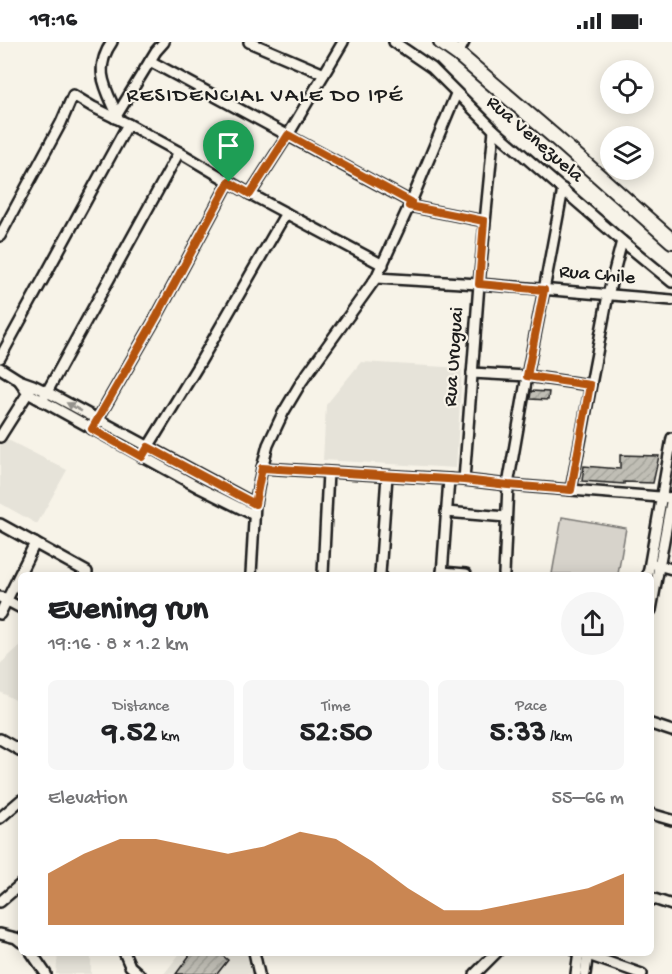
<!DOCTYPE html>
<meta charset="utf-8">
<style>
:root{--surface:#fff;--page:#f6f6f6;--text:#202124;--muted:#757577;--accent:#b45309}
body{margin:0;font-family:"Gochi Hand",sans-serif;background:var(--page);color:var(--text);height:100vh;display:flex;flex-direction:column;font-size:22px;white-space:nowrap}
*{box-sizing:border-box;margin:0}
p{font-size:20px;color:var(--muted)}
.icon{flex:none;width:33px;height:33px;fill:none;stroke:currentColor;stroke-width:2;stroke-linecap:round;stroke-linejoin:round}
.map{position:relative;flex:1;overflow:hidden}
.drawer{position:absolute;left:18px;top:530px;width:636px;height:384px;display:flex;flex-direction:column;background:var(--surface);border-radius:9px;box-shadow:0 3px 15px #0003}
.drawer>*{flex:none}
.controls{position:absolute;left:600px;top:18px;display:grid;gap:12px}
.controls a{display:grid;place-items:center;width:54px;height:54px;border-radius:50%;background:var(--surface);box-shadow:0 3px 15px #0003;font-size:30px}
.pin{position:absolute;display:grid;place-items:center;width:51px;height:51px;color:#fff;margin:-62px -26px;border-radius:50% 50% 50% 0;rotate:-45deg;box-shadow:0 0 6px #0007}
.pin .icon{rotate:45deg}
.round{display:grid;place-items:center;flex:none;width:63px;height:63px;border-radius:32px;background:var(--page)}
.head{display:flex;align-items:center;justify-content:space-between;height:102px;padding:0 30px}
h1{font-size:33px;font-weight:700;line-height:45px}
.metrics{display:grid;grid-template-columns:repeat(3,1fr);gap:9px;height:102px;padding:6px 30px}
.metrics div{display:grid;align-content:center;border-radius:9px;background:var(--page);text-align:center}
.metrics b{font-size:30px;font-weight:700}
.metrics small{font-size:16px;font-weight:400}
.metrics p{font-size:16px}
.chart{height:168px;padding:12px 30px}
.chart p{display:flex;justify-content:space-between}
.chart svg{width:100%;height:108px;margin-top:6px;fill:var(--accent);opacity:.7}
.status{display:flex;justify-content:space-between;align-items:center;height:42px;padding:0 30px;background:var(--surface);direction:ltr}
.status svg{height:16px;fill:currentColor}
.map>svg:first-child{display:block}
.built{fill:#e6e3d9}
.green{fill:#d7d3cb;stroke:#7a7874;stroke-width:1.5}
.building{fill:url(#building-hatch);stroke:#1c1c1c;stroke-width:1.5}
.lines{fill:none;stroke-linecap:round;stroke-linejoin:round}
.minor-casing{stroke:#1c1c1c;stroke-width:14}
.highway-casing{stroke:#1c1c1c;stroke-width:18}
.minor{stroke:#f7f3e8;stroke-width:9}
.highway{stroke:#f7f3e8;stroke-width:14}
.oneway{fill:#94928c}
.route-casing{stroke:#fff;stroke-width:12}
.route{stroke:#b45309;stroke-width:8}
.labels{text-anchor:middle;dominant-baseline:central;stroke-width:4.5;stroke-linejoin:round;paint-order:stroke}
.street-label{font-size:20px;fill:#1c1c1c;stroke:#f7f3e8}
.quarter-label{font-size:22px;letter-spacing:1.5px;fill:#1c1c1c;stroke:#f7f3e8}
</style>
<div class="status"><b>19:16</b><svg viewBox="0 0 49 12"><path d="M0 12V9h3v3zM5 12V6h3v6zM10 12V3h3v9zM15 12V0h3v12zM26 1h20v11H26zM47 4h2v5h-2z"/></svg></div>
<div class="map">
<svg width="672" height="932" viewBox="0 0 672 932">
<defs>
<pattern id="building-hatch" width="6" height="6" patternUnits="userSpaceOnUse" patternTransform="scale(1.5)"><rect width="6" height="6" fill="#c0beb5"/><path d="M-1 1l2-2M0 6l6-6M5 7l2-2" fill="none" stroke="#a4a39b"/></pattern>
</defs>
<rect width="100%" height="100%" fill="#f7f3e8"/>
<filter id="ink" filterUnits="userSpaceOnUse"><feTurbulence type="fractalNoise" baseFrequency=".0167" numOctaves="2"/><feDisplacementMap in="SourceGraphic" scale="12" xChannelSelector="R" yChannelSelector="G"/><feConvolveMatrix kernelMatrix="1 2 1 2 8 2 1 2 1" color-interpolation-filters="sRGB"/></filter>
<g filter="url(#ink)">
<!-- built -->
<g class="built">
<path d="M361,320L462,326L456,426L323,418L326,363Z"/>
<path d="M4,396L67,428L37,482L0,461V403Z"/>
<path d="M21,603V661L0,650V622Z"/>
<path d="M181,910L250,911L255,932H164Z"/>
<path d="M58,911H91V932H56Z"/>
</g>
<!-- green -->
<path class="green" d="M562,475L626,486L618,532H552Z"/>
<!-- building -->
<g class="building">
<path d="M531,349L549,350L548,358L530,357Z"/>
<path d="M620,413L659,414L653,441L624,440V442L582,439L584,424L620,427Z"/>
<path d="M192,910H218L228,918L217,932H176Z"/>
</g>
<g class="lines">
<!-- minor casing -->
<g class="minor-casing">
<g id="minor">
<path d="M112,0C93,27 105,45 117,72"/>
<path d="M249,0L324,32"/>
<path d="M394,0L432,26L494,88L622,199L672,240"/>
<path d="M458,12L464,0"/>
<path d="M150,19L411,160"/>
<path d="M115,76L156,9L164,0"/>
<path d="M250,152L288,93L343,0"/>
<path d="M409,164L484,179"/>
<path d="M0,194L61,81L73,53L93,65L128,82L179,110L250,152L383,223"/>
<path d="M376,236L479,242L672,258"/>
<path d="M0,316L128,82"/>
<path d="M0,326L19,338L33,343L47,350L255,462"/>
<path d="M472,331L527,334L590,343"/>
<path d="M19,338L28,351L200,446L254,473"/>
<path d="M42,359L179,110"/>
<path d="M92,387L157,274L229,140"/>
<path d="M0,395L31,346"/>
<path d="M142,415L199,322L286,171"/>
<path d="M262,426L464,438L508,443L672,456"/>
<path d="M464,438L479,242L494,88"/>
<path d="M571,448L608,253L622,199"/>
<path d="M446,470L506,475"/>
<path d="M0,482L87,530"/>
<path d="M654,522L672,527"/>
<path d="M442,530L466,532"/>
<path d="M251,532L255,462L262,426L268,403L283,371L302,339L376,236L411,160L456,52"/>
<path d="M323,532L328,430"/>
<path d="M380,532L387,434"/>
<path d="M442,532L449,437"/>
<path d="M504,532L508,443L527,334L544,248L563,147"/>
<path d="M648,532L672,396"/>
<path d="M0,555L21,566"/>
<path d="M651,568L672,455"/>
<path d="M0,572L35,501"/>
<path d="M651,682L672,689"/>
<path d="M0,697L21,709"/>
<path d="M651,772L672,778"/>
<path d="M0,776L21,758"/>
<path d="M651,856L672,863"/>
<path d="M0,860L21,842"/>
<path d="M0,892L16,896L21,900"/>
<path d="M31,910L46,932"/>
<path d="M124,910L130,924L139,932"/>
<path d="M254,910L259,932"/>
<path d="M576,910L588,913L642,932"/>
<path d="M475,932L497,910"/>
<path d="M576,932L579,910"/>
<path d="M585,932L588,910"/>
</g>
</g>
<!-- highway casing -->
<g class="highway-casing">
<path id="highway" d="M441,0L458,12L556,96L672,199"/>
</g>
<!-- minor -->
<use href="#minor" class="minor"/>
<!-- highway -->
<use href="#highway" class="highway"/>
</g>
<!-- one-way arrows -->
<defs><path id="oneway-solid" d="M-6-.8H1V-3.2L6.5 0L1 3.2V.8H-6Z" transform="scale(1.5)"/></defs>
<use class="oneway" href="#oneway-solid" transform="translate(74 365) rotate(-151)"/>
</g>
<g class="lines" filter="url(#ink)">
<!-- route casing -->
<g class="route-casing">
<path id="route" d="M288,93L411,160L409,164L484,179L479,242L544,248L527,334L590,343L571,448L508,443L464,438L262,426L255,462L148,405L142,415L92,387L157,274L229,140L250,152Z"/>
</g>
<!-- route -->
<use href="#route" class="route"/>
</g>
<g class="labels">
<!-- street labels -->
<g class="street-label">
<text transform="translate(534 98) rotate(41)">Rua Venezuela</text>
<text transform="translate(597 234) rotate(5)">Rua Chile</text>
<text transform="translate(455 315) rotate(-86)">Rua Uruguai</text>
</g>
<!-- quarter labels -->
<g class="quarter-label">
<text x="265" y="55">RESIDENCIAL VALE DO IPÉ</text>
</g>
</g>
</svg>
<div class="controls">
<a><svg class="icon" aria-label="locate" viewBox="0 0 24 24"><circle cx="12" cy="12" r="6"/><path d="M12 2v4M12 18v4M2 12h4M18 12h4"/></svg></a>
<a><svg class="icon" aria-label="layers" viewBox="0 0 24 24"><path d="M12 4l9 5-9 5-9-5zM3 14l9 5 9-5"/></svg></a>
</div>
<div class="pin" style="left:229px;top:140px;background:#1e9e55"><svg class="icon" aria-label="arrive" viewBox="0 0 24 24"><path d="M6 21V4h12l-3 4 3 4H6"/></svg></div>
<section class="drawer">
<div class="head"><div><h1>Evening run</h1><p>19:16 · 8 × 1.2 km</p></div><a class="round"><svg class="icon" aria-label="share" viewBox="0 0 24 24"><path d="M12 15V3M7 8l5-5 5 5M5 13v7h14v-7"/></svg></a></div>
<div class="metrics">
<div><p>Distance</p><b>9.52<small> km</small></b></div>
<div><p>Time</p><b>52:50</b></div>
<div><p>Pace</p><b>5:33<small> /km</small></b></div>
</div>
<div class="chart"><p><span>Elevation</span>55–66 m</p>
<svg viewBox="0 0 160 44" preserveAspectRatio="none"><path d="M0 44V23L10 15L20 9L30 9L40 12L50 15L60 12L70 6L80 9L90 18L100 29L110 38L120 38L130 35L140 32L150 29L160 23V44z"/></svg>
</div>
</section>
</div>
